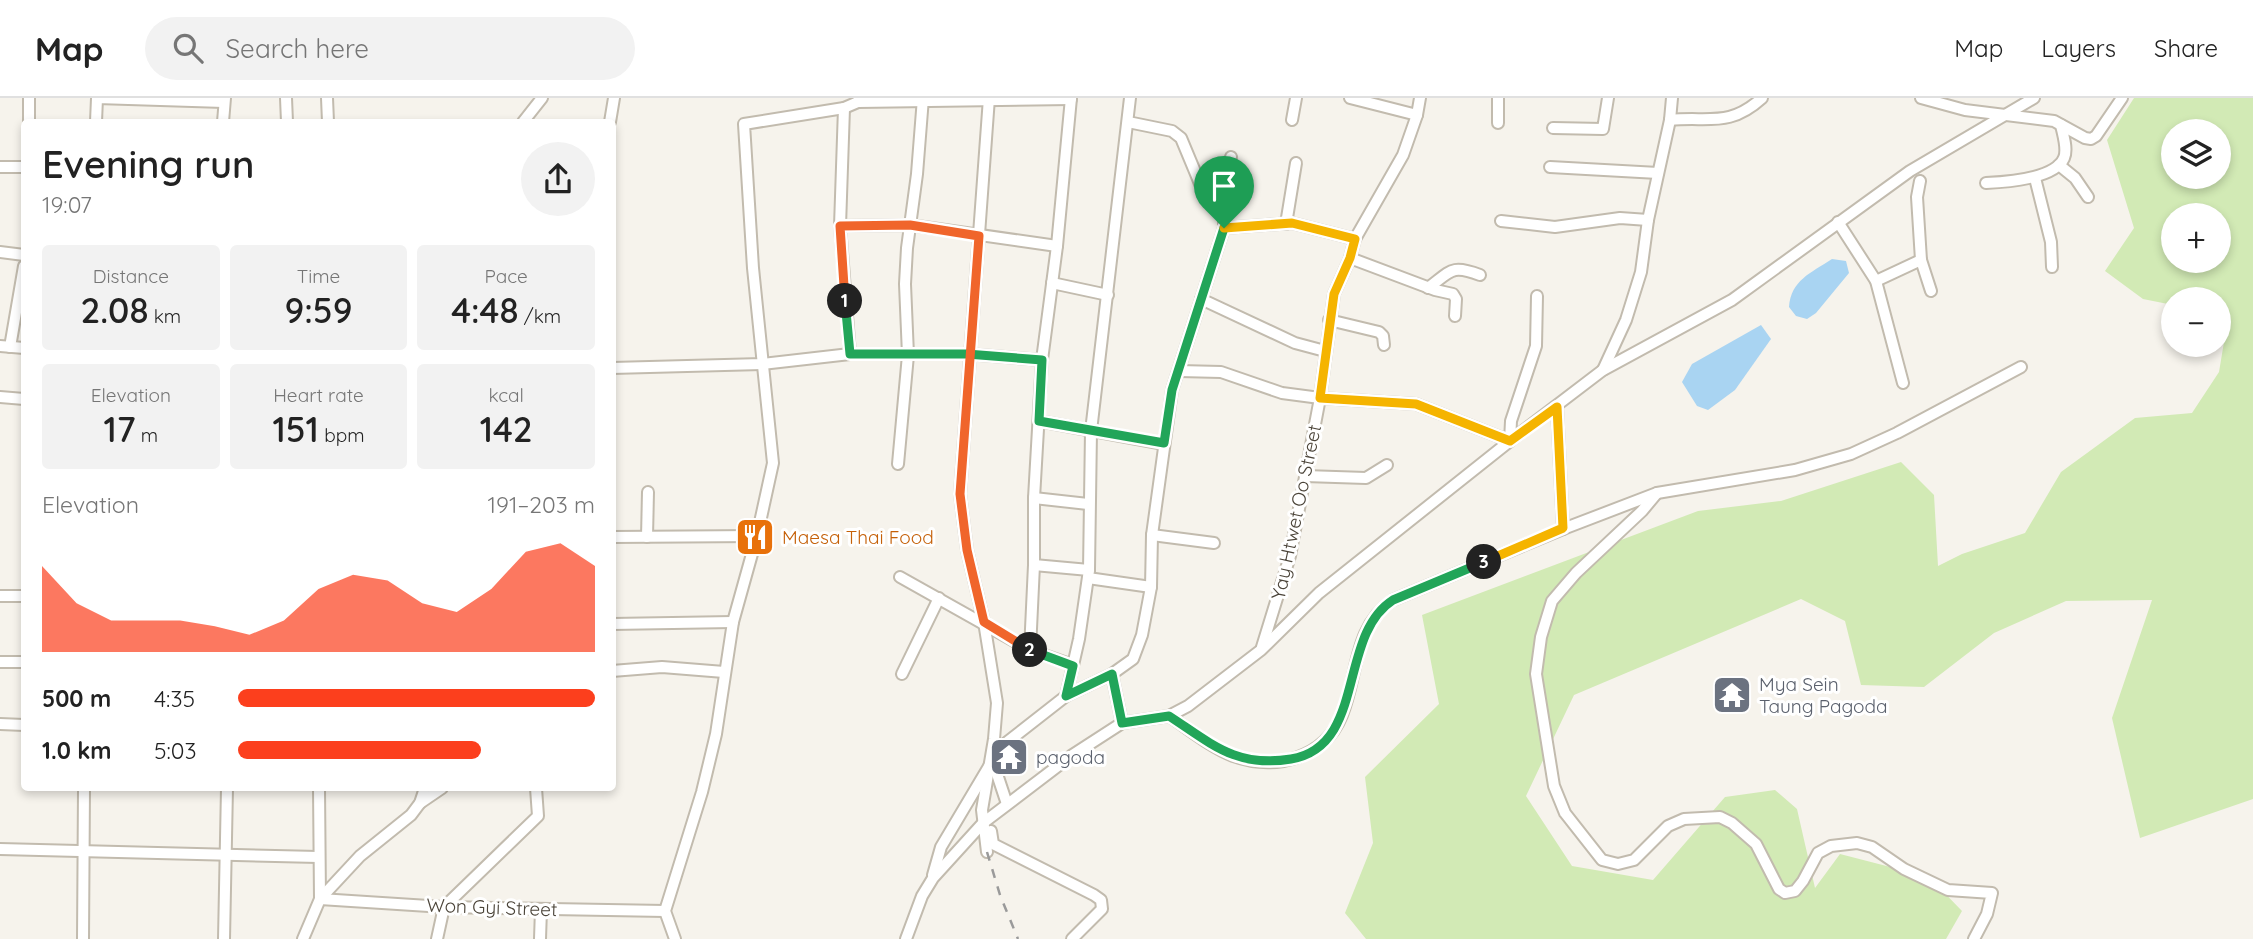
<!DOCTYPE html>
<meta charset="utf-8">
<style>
:root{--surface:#fff;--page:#f2f2f2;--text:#222;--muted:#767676;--line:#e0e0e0;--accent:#fc3f1d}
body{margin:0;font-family:Quicksand,sans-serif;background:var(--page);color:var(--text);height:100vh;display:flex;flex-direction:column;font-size:26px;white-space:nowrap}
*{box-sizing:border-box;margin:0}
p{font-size:23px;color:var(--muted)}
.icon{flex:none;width:38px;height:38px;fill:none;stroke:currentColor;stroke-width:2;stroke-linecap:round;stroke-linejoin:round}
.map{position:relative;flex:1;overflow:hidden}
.drawer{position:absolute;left:21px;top:21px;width:595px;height:672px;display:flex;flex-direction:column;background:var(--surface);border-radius:7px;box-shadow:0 4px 10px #0003}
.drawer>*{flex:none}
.tools{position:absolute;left:2161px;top:21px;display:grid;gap:14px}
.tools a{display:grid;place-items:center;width:70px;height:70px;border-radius:50%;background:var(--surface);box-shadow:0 4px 10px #0003;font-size:35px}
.pin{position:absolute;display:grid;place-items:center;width:60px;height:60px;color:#fff;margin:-72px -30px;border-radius:50% 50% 50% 0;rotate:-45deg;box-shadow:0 0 7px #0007}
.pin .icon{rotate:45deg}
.km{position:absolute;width:35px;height:35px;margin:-18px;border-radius:50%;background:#222;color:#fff;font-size:19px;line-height:35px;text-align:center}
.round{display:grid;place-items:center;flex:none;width:74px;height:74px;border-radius:37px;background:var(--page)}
.overview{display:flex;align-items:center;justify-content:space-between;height:119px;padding:0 21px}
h1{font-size:38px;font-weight:600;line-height:52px}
.figures{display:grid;grid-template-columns:repeat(3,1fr);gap:10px;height:119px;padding:7px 21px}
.figures div{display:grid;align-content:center;border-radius:7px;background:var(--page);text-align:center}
.figures b{font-size:35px;font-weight:600}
.figures small{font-size:19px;font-weight:400}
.figures p{font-size:19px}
.chart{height:196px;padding:14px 21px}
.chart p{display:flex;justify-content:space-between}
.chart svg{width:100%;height:126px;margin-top:7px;fill:var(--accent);opacity:.7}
ul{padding:0 21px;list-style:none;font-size:23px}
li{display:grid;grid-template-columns:112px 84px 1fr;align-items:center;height:52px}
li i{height:18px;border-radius:9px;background:var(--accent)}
header{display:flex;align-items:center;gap:42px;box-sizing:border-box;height:98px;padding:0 35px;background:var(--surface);border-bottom:2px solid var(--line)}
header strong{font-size:33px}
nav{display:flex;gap:38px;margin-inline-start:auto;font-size:24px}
.search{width:490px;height:63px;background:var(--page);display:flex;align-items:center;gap:18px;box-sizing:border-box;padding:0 24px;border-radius:38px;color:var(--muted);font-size:26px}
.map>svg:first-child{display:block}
.green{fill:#d2eab5;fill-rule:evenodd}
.water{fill:#a9d4f2}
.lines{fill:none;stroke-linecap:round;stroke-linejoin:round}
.minor-casing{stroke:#c2bbae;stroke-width:14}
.minor{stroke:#fff;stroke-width:10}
.rail{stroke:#9a9a9a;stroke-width:2.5;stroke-dasharray:9 9;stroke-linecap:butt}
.split-1-casing{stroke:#fff;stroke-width:14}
.split-2-casing{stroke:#fff;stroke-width:14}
.split-3-casing{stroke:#fff;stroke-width:14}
.split-4-casing{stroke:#fff;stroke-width:14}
.split-1{stroke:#22a559;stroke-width:9}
.split-2{stroke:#f0652b;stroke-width:9}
.split-3{stroke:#22a559;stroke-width:9}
.split-4{stroke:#f5b400;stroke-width:9}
.labels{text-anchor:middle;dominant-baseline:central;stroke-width:6;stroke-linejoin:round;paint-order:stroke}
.street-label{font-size:19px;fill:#4b4439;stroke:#fff}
.food-label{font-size:19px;fill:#c56008;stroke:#fff;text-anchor:start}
.worship-label{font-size:19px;fill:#5b616d;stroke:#fff;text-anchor:start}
</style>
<header>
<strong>Map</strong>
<div class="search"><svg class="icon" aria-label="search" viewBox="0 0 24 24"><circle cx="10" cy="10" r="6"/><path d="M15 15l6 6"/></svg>Search here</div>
<nav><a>Map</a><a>Layers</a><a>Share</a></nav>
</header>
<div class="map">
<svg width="2253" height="841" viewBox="0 0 2253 841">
<rect width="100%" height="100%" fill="#f6f3ec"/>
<!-- green -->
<path class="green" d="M2134,0H2253V701L2140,740L2112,620L2152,502L2066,503L1994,535L1924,589L1861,587L1845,523L1801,501L1574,597L1526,698L1572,768L1653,782L1725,699L1775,692L1797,711L1815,790L1840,756L1929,779L1962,813L1946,841H1366L1345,815L1373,745L1365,679L1439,606L1422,517L1698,413L1781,403L1901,364L1934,397L1938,468L1962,456L2025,435L2061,374L2135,320L2192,315L2219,274L2225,238L2219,233V201H2174L2173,207L2143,201L2105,173L2134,130L2107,42ZM2174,33H2219V79H2174ZM2174,117H2219V163H2174Z"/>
<!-- water -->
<g class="water">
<path d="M1832,161L1846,163L1849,175L1816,215L1807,221L1796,218L1789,209C1791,182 1811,175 1832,161Z"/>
<path d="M1761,227L1771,241L1735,292L1708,312L1697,308L1682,284L1692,266Z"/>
</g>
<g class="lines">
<!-- minor casing -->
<g class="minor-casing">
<g id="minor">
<path d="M286,0L287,24"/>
<path d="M327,0L328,24"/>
<path d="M1350,0L1417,17"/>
<path d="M1921,0L1965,12L2054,23L2085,40L2091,41L2096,38L2122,0"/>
<path d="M858,4L1071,1"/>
<path d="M844,10L840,128L850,256"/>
<path d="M1292,22L1296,0"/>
<path d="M1670,22C1708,18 1729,30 1762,0"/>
<path d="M29,24V0"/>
<path d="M96,24L97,0L224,4"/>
<path d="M223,24L225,0"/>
<path d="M523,24L542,0"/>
<path d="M610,24L614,0"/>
<path d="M1128,24L1172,33L1181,40L1201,88L1220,107L1224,117V130L1292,125L1355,141"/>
<path d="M1498,25V0"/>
<path d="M1553,30L1603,31L1608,0"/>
<path d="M2059,67L2075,80L2088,99"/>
<path d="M0,69H24"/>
<path d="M1550,69L1658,75"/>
<path d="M2035,80L2051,144L2052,169"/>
<path d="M1920,83L1917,99L1921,162L1931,193"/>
<path d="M1986,85C2005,84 2055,81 2064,60C2068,51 2063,37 2061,27"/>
<path d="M1220,107L1231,59"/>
<path d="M1501,123L1555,129L1620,120L1648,122"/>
<path d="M1838,124L1876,183L1903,285"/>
<path d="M1286,126L1296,65"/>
<path d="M840,128L910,127L1057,148"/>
<path d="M0,154L24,157"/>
<path d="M1350,160L1435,192L1453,196L1456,201L1455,218"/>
<path d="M1876,183L1921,162"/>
<path d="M1052,185L1108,197"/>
<path d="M1428,190C1451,173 1451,166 1480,177"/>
<path d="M1201,201L1295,245L1325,253"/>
<path d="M1329,222L1379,234L1383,238L1384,247"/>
<path d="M0,248L24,250"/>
<path d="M10,249L24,168"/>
<path d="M612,270L762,266L850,256H967L1042,262"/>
<path d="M1603,272L1626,222L1641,174L1648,122L1670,22L1672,0"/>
<path d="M1179,273L1221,274L1282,295L1320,300L1416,306L1510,343L1511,323L1536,248L1537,198"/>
<path d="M0,299L24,301"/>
<path d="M1557,309L1563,431"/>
<path d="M1039,323L1164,346"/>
<path d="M898,366L908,257L905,186L907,150L917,76L923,0"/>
<path d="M1305,378L1366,380L1387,367"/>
<path d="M1657,395L1642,413L1576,475L1552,503L1541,539L1536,576L1554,688L1565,715L1602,762L1618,766L1634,762L1668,728L1684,721L1720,719L1732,725L1756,746L1779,791L1785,795L1795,793L1803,783L1818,755L1831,748L1857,745L1872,749L1904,771L1948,792L1992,795L1987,816L1974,841"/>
<path d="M1034,400L1088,406"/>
<path d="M1152,437L1214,445"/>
<path d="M612,439L757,438"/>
<path d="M647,439L648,394"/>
<path d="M1034,467L1089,472"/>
<path d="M900,479L1030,552L1073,567"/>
<path d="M1088,480L1151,489"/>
<path d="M0,498H24"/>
<path d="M612,526L733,524"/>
<path d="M1262,549L1290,458L1320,300L1334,196L1350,160L1355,141L1403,57L1417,17L1420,0"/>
<path d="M1030,552L1034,467V400L1042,262L1057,148L1071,0"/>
<path d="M0,564H24"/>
<path d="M612,573L662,569L724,574"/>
<path d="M902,576L939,500"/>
<path d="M1112,576L1122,625"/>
<path d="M1066,598L1112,576L1133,561L1142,537L1151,489L1152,437L1172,292L1224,130"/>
<path d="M1169,618C1189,631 1210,649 1233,658C1275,673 1324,661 1342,617C1358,578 1353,528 1393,502L1563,431L1657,395L1795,372L1851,356L1897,335L2021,269"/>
<path d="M0,626L24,627"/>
<path d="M999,658L997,676L1007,706"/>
<path d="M319,690L320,801"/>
<path d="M420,705L442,690"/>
<path d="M991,733L993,746L1094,797L1101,802L1102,811L1072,841"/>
<path d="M0,751L318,759"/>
<path d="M987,754L982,712L994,641L997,605L984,524L967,452L960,396L989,0"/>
<path d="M933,777L941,749L991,665L999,658L1006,645L1066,598L1079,541L1089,472L1091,333L1130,0"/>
<path d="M320,801L444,809L665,813"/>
<path d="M83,841L84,690"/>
<path d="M224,841L227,690"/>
<path d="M303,841L320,801L360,758L411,717L420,705L425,690"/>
<path d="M437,841L444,809L538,718L536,690"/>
<path d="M540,841L541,811"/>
<path d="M675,841L665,813L702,694L716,636L733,524L757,438L773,365L753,170L744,26L844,10L858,4L859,0"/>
<path d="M906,841L922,798L933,780L983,725L1071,658L1122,625L1169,618L1188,608L1261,552L1319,495L1510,343L1603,272L1732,202L1910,73L2034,0"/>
</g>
</g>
<!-- minor -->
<use href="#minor" class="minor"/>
<!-- rail -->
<path class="rail" d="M987,754L1000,797L1018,841"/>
</g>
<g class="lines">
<!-- split-1 casing -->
<g class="split-1-casing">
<path id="split-1" d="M845,203L850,256H967L1042,262L1039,323L1164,345L1172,292L1224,130"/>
</g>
<!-- split-2 casing -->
<g class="split-2-casing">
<path id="split-2" d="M845,203L840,128L910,127L979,138L960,396L967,452L984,524L1030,552"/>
</g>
<!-- split-3 casing -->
<g class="split-3-casing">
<path id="split-3" d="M1030,552L1073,568L1066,598L1112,576L1122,625L1169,618C1212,646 1236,670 1291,661C1367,648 1337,538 1393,502L1484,464"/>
</g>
<!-- split-4 casing -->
<g class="split-4-casing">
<path id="split-4" d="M1224,130L1292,125L1355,141L1350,160L1334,196L1320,300L1416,306L1510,343L1557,309L1563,430L1484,464"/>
</g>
<!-- split-1 -->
<use href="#split-1" class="split-1"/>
<!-- split-2 -->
<use href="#split-2" class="split-2"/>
<!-- split-3 -->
<use href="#split-3" class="split-3"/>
<!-- split-4 -->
<use href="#split-4" class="split-4"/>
</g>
<!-- icons -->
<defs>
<g id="restaurant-square" transform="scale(2.0125)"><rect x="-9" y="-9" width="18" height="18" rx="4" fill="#e8710a" stroke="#fff"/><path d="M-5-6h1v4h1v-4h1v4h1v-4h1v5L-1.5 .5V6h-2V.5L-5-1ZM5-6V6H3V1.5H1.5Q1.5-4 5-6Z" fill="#fff"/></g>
<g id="temple-square" transform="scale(2.0125)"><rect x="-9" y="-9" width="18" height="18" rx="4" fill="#6b7280" stroke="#fff"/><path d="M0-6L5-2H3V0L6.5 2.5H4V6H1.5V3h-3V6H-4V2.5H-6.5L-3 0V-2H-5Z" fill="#fff"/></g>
</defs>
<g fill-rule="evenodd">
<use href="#restaurant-square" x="755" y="439"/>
<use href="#temple-square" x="1732" y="597"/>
<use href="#temple-square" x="1009" y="659"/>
</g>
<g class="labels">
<!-- street labels -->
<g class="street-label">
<text transform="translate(1296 414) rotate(-78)">Yay Htwet Oo Street</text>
<text transform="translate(492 809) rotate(2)">Won Gyi Street</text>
</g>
<!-- food labels -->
<g class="food-label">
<text x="782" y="439">Maesa Thai Food</text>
</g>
<!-- worship labels -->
<g class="worship-label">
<text x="1759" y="586">Mya Sein<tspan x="1759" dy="22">Taung Pagoda</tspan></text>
<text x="1036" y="659">pagoda</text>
</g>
</g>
</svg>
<div class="tools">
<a><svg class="icon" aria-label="layers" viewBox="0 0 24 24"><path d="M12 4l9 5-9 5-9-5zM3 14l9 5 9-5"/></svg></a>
<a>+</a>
<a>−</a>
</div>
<div class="pin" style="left:1224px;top:130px;background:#1e9e55"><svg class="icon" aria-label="arrive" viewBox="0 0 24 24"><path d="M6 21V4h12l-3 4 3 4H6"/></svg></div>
<b class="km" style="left:845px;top:203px">1</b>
<b class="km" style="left:1030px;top:552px">2</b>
<b class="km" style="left:1484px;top:464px">3</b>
<section class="drawer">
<div class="overview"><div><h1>Evening run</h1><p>19:07</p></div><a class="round"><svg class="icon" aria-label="share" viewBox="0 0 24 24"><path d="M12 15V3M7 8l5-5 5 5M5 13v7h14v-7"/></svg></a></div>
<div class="figures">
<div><p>Distance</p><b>2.08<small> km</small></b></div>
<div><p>Time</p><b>9:59</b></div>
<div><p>Pace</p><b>4:48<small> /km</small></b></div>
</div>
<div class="figures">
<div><p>Elevation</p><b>17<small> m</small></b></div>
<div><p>Heart rate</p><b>151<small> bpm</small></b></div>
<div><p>kcal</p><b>142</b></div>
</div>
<div class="chart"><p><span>Elevation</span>191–203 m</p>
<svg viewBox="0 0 160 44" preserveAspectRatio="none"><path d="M0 44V14L10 27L20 33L30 33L40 33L50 35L60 38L70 33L80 22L90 17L100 19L110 27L120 30L130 22L140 9L150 6L160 14V44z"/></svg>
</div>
<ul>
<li><b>500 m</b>4:35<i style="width:100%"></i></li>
<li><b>1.0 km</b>5:03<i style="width:68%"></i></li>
</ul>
</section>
</div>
